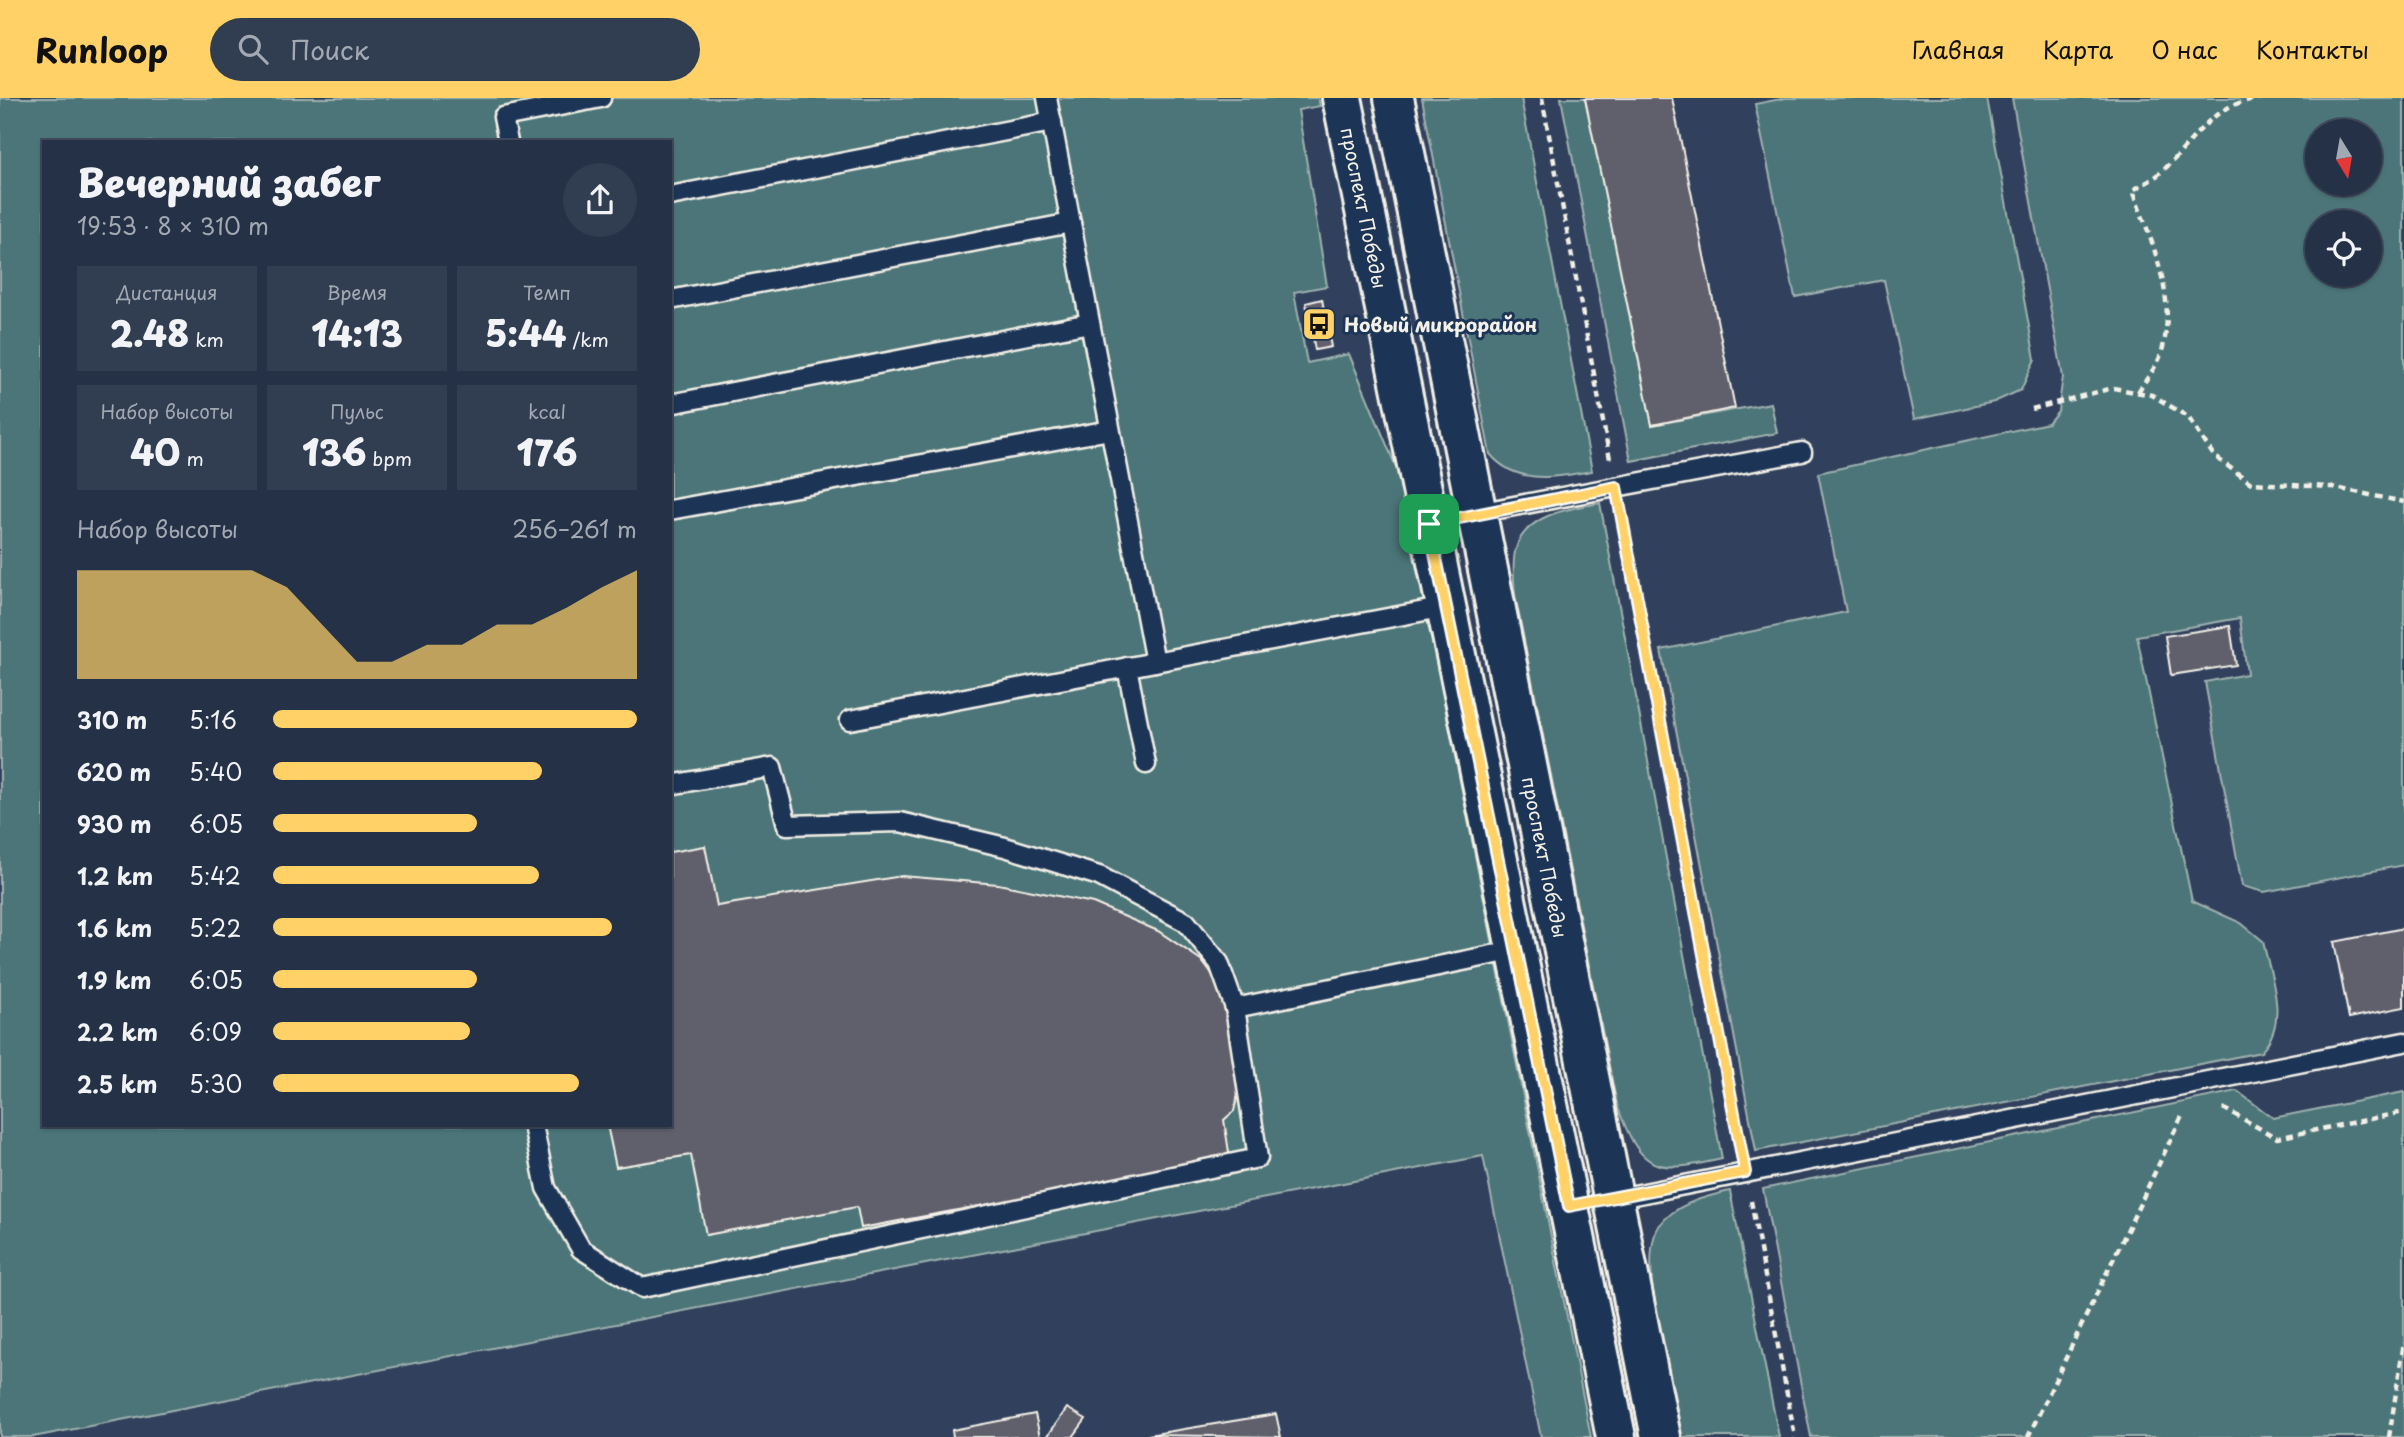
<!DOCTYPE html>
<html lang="ru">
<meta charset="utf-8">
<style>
:root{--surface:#253146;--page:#313d51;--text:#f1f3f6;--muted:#a3a9b3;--line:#424c5f;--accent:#ffd166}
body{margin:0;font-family:"Playpen Sans",sans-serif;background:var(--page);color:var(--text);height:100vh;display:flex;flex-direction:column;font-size:26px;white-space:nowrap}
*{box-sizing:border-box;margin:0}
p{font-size:23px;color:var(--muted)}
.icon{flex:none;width:38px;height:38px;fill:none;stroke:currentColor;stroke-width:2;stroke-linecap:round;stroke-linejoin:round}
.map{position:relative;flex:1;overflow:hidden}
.side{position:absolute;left:42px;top:42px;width:630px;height:987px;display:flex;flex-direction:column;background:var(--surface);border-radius:0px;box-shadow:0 2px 5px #0004,0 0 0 2px var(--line)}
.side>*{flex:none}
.needle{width:46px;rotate:169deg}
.tools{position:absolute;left:2305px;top:21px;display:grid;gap:14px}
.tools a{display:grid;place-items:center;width:77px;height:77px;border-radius:50%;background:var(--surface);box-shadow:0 2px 5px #0004,0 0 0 2px var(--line);font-size:35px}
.pin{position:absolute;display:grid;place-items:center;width:60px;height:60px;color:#fff;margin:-30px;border-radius:14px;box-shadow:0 4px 10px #0006}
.round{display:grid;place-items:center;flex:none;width:74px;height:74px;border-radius:37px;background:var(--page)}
.head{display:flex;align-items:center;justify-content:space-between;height:119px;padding:0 35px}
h1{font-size:38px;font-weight:800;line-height:52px}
.metrics{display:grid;grid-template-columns:repeat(3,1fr);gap:10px;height:119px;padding:7px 35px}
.metrics div{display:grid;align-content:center;border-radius:0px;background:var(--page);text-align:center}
.metrics b{font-size:35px;font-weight:800}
.metrics small{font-size:19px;font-weight:400}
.metrics p{font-size:19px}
.chart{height:196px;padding:14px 35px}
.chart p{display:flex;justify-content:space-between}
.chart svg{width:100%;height:126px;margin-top:7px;fill:var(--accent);opacity:.7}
ul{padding:0 35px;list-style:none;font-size:23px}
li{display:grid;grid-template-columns:112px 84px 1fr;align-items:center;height:52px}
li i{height:18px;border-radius:9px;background:var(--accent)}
header{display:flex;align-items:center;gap:42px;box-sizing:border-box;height:98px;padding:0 35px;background:var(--accent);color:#111}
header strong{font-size:33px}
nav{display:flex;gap:38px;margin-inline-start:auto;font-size:24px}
.search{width:490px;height:63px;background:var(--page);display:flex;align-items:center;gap:18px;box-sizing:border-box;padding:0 24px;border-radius:38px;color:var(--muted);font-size:26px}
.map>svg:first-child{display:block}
.green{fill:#4c7478;stroke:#a0b2b0;stroke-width:2;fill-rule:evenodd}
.building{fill:#615e6c;stroke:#f4f1e8;stroke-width:2}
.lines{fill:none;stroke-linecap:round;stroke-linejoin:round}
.service-casing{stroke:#f4f1e8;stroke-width:23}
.secondary-casing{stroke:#f4f1e8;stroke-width:44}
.path{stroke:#f4f1e8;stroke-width:4.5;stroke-dasharray:7 5;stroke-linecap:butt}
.service{stroke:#1d3557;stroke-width:18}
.secondary{stroke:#1d3557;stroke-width:38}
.route-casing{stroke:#fff;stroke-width:14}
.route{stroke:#ffd166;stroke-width:9}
.labels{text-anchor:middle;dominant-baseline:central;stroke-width:6;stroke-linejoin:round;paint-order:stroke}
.street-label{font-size:19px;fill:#f4f1e8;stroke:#1d3557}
.poi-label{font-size:19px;font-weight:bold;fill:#f4f1e8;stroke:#1d3557;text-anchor:start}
</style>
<header>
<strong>Runloop</strong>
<div class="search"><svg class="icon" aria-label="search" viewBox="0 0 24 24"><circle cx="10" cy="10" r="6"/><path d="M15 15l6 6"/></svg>Поиск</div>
<nav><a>Главная</a><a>Карта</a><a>О нас</a><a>Контакты</a></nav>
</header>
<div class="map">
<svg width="2404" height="1339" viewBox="0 0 2404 1339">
<rect width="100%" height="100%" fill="#31415d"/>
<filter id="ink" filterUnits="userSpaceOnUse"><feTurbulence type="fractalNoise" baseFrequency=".0143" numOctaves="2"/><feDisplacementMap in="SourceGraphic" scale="14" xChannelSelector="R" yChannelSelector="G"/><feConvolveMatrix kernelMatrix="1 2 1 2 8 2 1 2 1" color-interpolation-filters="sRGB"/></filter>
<g filter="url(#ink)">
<!-- green -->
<g class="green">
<path d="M0,0H1318L1320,8L1298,12L1327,188L1294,194L1307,265L1349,256L1399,376L1591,1339H1541L1483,1058L33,1339H0ZM44,44H670V1027H44Z"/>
<path d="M1422,0H1521L1592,373C1555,379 1517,388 1490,356Z"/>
<path d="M1561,0H1585L1652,327L1771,305L1777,335L1631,363Z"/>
<path d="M1786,0H1987L2035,261L2021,292L1994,304L1914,321L1884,182L1795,199L1755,6Z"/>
<path d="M2012,0H2404V767L2264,794L2242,788L2205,584L2247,576L2240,520L2137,538L2192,803L2241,825L2263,843C2271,882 2290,922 2261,954L1756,1053L1661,552L1846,514L1818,375L2048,325L2058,313L2063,279ZM2317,33H2370V86H2317ZM2317,124H2370V177H2317Z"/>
<path d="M1600,405L1722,1061C1655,1076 1641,1074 1617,1007L1515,497C1514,483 1512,468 1515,454C1523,417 1569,410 1600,405Z"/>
<path d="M2237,993L2273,1020L2404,994V1339H1811L1763,1091Z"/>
<path d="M1730,1093L1779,1339H1682C1673,1294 1635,1164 1659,1128C1676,1105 1705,1099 1730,1093Z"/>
</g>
<!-- building -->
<g class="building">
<path d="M1585,0H1672L1735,310L1652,327Z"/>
<path d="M1322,201L1331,249L1315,252L1306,205Z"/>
<path d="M2230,528L2236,567L2171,577L2165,538Z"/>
<path d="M705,748L717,808L902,778L998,786L1093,805L1158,833L1201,862L1227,896L1243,975L1234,1013L1224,1022L1230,1061L861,1130L857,1109L706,1137L691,1057L616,1069L607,1027H670V754Z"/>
<path d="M2404,830V909L2349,920L2334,844Z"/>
<path d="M1067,1310L1086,1321L1073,1339H1047Z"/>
<path d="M1035,1316L1040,1339H953L952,1332Z"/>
<path d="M1276,1316L1281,1339L1148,1337Z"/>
</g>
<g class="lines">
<!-- service casing -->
<g class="service-casing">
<g id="service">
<path d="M1047,0L1155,564L1446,509"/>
<path d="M508,44L503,19L601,0"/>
<path d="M670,98L1052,24"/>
<path d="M670,202L1071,125"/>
<path d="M670,306L1090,225"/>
<path d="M670,412L1110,332"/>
<path d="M1477,415L1802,354"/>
<path d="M1127,569L1146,666"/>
<path d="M850,622L1155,564"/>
<path d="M1235,910L1516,852"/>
<path d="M533,1027L546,1090L581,1151L642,1190L1258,1060L1235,910L1219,865L1186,824L1099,778L1005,749L900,724L787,727L772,669L670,687"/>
<path d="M1614,1101L2404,944"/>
</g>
</g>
<!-- secondary casing -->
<g class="secondary-casing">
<g id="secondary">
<path id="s1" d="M1342,0L1616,1339"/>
<path id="s2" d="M1394,0L1661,1339"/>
</g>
</g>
<!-- path -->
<g class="path">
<path d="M1542,0L1610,361"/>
<path d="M2138,294C2145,282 2157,269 2161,256C2179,201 2151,144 2133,92C2141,87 2153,82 2160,75C2197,43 2206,7 2261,0"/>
<path d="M2032,311L2113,290L2152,297L2188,319L2214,358L2251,385L2331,389L2404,404"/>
<path d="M1620,415L1740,1049"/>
<path d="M2223,1010L2277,1040L2404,1014"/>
<path d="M1751,1103L1795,1339"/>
<path d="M2028,1339L2182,1018"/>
<path d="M2389,1339L2404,1244"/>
</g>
<!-- service -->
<use href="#service" class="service"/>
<!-- secondary -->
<use href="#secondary" class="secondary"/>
</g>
</g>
<g class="lines" filter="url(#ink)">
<!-- route casing -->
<g class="route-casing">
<path id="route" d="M1616,389L1745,1074L1569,1108L1429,426Z"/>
</g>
<!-- route -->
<use href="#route" class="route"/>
</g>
<!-- icons -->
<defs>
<g id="bus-square" transform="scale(1.75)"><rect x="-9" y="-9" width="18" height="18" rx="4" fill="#ffd166" stroke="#1d3557"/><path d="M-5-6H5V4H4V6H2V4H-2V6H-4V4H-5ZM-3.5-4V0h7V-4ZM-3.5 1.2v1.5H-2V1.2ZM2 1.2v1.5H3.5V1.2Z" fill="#111"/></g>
</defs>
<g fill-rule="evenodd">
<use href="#bus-square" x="1319" y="226"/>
</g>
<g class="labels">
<!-- street labels -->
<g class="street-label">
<text stroke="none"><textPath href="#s1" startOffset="112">проспект Победы</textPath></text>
<text stroke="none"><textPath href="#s2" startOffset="774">проспект Победы</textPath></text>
</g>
<!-- poi labels -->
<g class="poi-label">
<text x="1344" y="226">Новый микрорайон</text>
</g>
</g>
</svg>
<div class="tools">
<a><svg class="needle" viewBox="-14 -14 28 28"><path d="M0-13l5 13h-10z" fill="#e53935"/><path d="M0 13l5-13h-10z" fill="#a3a9b3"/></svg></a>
<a><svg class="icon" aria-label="locate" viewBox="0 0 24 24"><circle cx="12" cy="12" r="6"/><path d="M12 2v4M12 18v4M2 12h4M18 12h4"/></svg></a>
</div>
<div class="pin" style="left:1429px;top:426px;background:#1e9e55"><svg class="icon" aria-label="arrive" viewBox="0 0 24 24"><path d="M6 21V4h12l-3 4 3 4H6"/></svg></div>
<section class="side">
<div class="head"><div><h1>Вечерний забег</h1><p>19:53 · 8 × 310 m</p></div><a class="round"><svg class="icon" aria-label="share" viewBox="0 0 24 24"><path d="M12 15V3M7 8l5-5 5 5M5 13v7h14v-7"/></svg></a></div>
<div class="metrics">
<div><p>Дистанция</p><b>2.48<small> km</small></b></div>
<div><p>Время</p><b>14:13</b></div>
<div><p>Темп</p><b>5:44<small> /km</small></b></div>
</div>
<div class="metrics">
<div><p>Набор высоты</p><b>40<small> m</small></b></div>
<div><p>Пульс</p><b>136<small> bpm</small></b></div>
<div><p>kcal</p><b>176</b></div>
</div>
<div class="chart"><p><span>Набор высоты</span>256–261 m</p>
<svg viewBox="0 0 160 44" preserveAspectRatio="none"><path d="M0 44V6L10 6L20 6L30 6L40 6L50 6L60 12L70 25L80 38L90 38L100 32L110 32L120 25L130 25L140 19L150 12L160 6V44z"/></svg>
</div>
<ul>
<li><b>310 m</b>5:16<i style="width:100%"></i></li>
<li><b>620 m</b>5:40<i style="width:74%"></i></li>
<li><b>930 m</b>6:05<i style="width:56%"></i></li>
<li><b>1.2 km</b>5:42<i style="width:73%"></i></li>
<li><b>1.6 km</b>5:22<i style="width:93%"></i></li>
<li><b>1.9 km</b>6:05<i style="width:56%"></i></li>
<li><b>2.2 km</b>6:09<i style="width:54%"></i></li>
<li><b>2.5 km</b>5:30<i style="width:84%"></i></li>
</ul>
</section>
</div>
